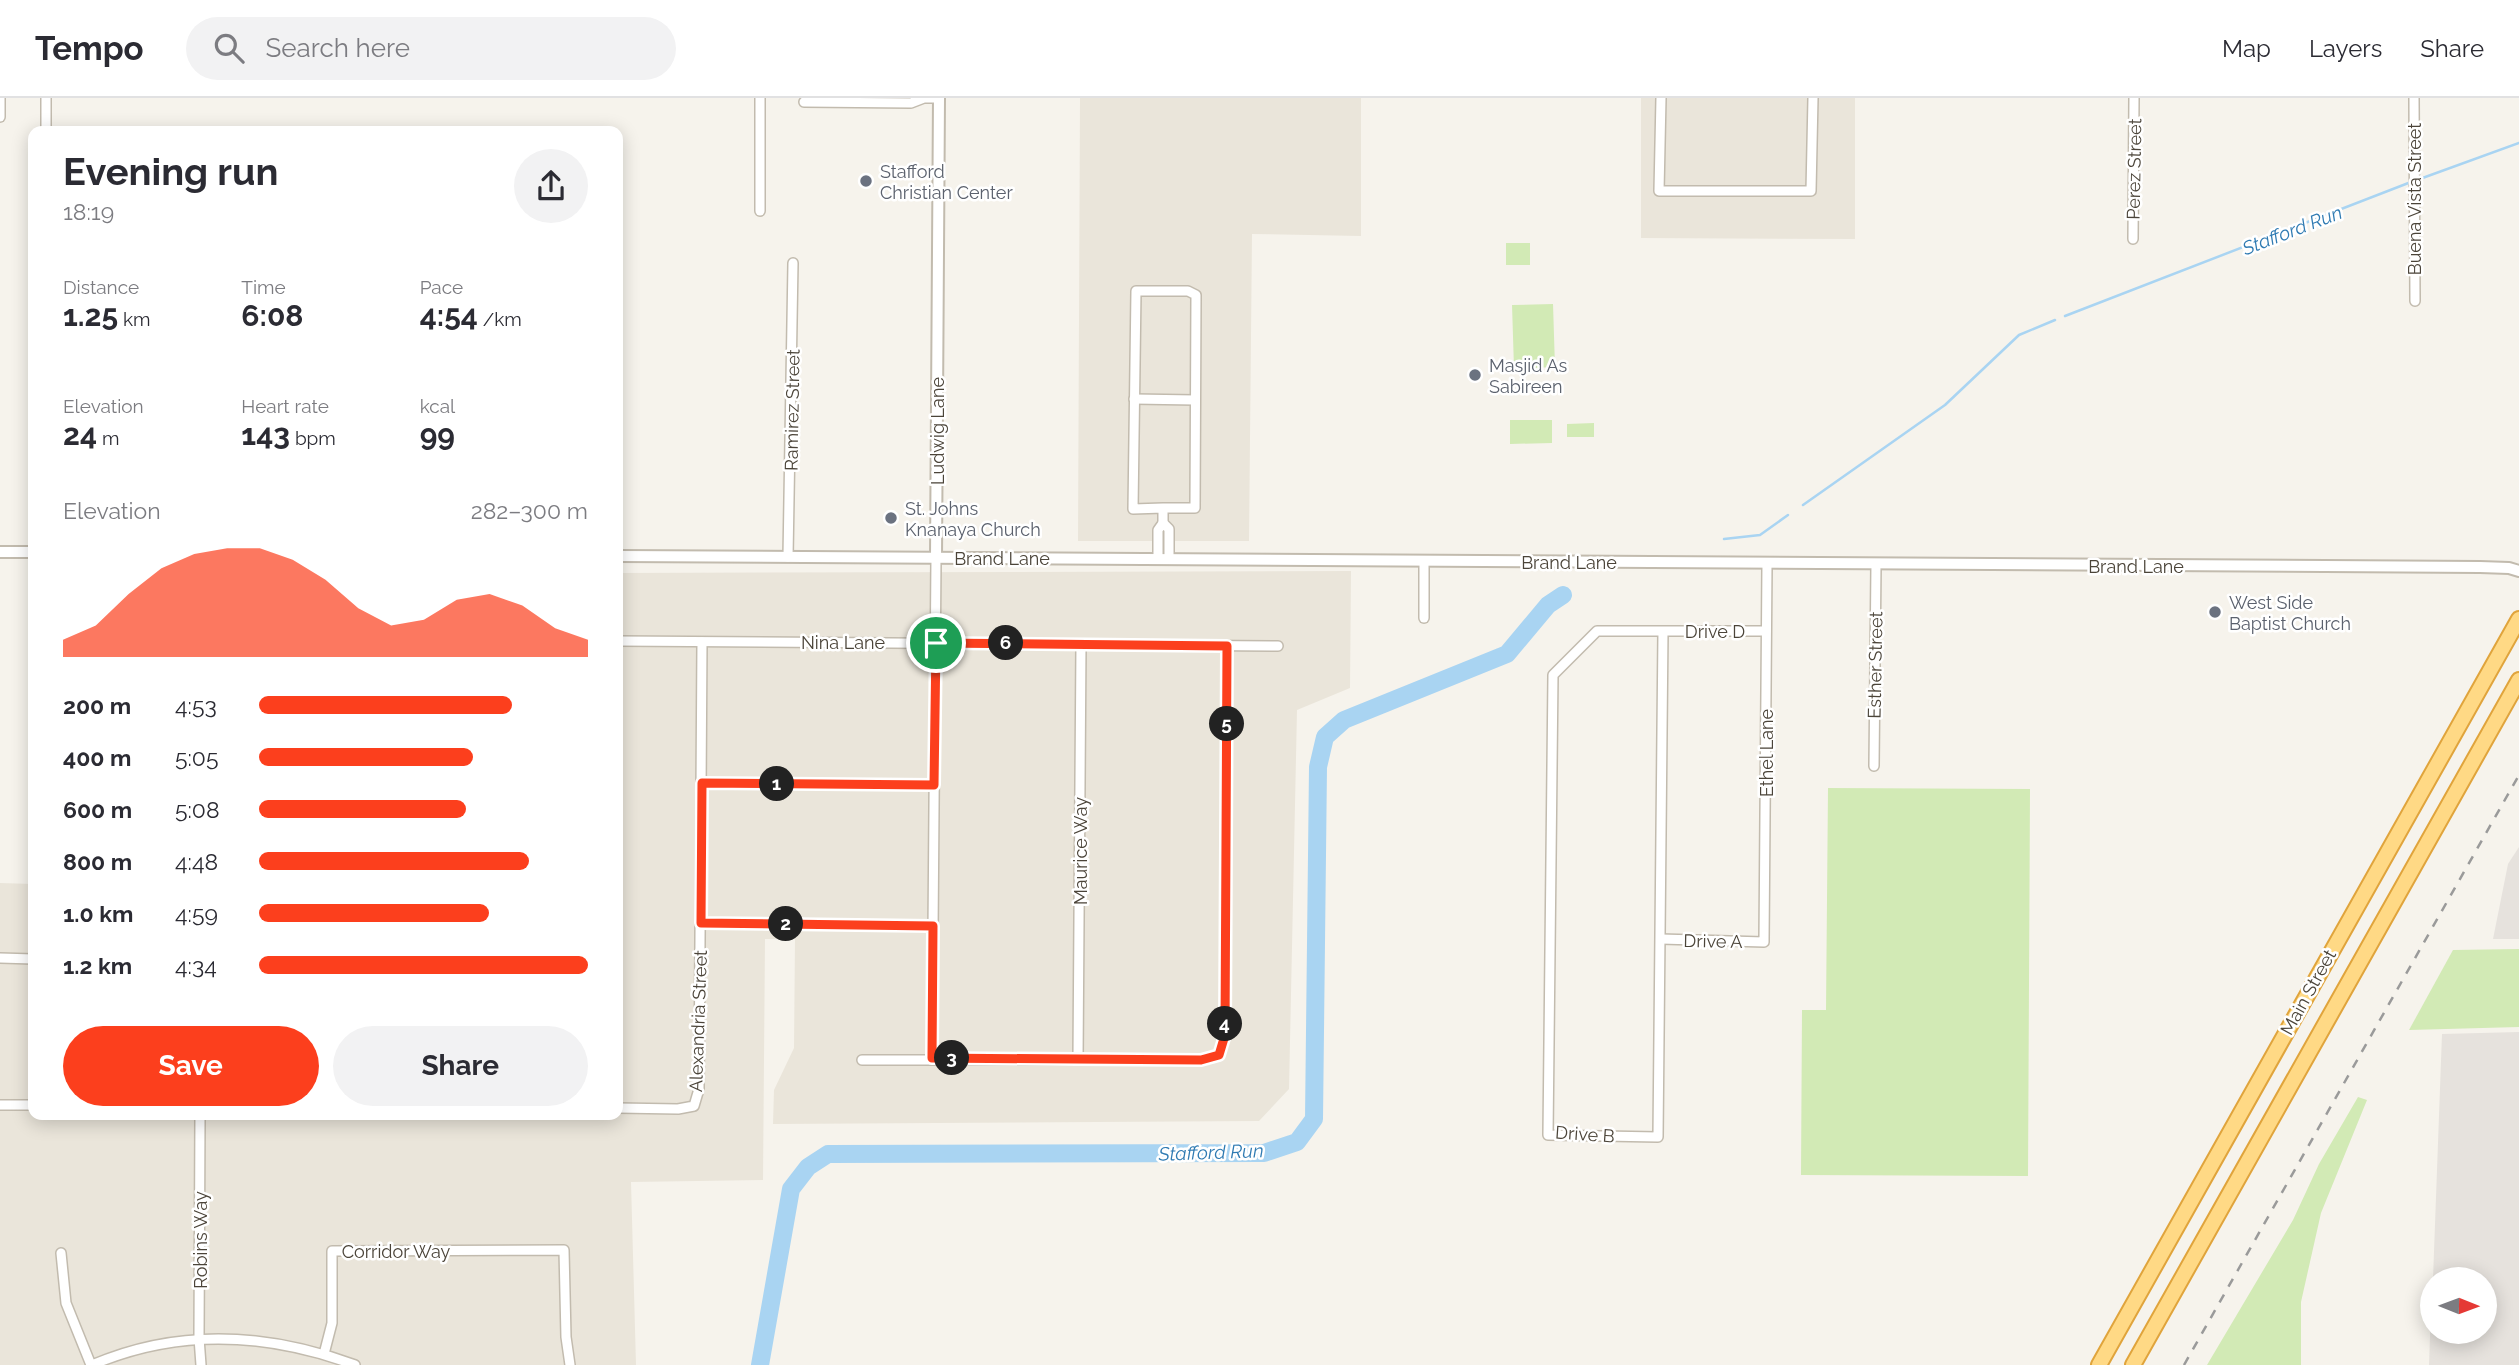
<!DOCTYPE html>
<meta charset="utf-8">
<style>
:root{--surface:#fff;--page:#f2f2f3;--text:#2b2b33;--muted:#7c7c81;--line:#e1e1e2;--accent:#fc3f1d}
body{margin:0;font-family:Raleway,sans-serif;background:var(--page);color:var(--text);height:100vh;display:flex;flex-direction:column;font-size:26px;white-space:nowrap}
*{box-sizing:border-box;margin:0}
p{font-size:23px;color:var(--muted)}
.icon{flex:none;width:38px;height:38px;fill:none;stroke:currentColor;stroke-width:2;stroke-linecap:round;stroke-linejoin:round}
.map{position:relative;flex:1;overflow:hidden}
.panel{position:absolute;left:28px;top:28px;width:595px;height:994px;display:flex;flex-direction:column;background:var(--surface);border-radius:14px;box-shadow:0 4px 18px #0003}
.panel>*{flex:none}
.needle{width:46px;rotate:91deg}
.buttons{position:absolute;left:2420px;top:1169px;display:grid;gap:14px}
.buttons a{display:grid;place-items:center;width:77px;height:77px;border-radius:50%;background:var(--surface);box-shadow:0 4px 18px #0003;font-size:35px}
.pin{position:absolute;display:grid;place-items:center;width:60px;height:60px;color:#fff;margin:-30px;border:4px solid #fff;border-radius:50%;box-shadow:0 2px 7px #0007}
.km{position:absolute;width:35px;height:35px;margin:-18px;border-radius:50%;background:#222;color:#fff;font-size:19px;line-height:35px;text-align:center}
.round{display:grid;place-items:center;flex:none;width:74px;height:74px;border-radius:37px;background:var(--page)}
.summary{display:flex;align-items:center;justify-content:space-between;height:119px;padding:0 35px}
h1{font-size:38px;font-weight:700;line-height:52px}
.figures{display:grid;grid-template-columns:repeat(3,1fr);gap:10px;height:119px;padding:7px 35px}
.figures div{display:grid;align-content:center}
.figures b{font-size:30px;font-weight:700}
.figures small{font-size:19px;font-weight:400}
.figures p{font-size:19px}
.chart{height:196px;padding:14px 35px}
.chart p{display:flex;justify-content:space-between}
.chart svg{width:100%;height:126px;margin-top:7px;fill:var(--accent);opacity:.7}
.primary-button{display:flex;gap:14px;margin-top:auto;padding:14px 35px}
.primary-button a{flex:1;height:80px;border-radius:42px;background:var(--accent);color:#fff;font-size:28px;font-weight:700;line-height:80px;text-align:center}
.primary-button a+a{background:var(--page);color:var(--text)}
ul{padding:0 35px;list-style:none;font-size:23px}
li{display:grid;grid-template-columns:112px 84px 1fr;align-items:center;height:52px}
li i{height:18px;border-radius:9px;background:var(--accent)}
header{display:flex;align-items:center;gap:42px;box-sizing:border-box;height:98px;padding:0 35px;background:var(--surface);border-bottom:2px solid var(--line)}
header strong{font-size:33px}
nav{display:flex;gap:38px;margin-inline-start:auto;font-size:24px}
.search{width:490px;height:63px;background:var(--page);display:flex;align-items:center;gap:18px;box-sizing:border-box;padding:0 24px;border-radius:38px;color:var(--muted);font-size:26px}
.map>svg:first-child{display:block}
.residential{fill:#eae5da}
.industrial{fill:#e6e2dd}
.green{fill:#d2eab5}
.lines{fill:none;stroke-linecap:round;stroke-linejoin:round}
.stream{stroke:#a9d4f2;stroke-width:2.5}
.river{stroke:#a9d4f2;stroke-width:18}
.minor-casing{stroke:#c2bbae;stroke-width:12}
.tertiary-casing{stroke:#c2bbae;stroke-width:14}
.trunk-casing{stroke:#e0a43c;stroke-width:18}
.minor{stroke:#fff;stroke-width:9}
.tertiary{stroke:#fff;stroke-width:10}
.trunk{stroke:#ffd985;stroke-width:14}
.rail{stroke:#9a9a9a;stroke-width:2.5;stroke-dasharray:9 9;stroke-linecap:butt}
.route-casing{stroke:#fff;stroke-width:14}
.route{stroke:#fc3f1d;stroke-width:9}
.worship-dot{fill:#6b7280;stroke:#fff;stroke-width:2.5}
.labels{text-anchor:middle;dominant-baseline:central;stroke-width:5;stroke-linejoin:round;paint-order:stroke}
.street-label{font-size:18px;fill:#4b4439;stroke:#fff}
.worship-label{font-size:18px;fill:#5b616d;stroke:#fff;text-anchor:start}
.water-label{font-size:19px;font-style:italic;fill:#2e7ab2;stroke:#fff}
</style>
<header>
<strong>Tempo</strong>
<div class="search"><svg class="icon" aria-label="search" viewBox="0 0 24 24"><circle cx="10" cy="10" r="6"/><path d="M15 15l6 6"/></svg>Search here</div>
<nav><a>Map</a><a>Layers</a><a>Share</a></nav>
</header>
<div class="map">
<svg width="2519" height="1267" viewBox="0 0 2519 1267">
<rect width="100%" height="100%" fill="#f6f3ec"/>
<!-- residential -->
<g class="residential">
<path d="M1080,0H1361V138L1252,136L1249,443H1078Z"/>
<path d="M1641,0H1855V141L1641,140Z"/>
<path d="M1351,473L1350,590L1297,612L1289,991L1259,1023L773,1026L774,992L794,950L795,841H765L763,1082L631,1084L636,1267H0V785L33,786V1017H618V475Z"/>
</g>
<!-- industrial -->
<g class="industrial">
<path d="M2519,749V841H2493L2508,766Z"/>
<path d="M2519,934V1267H2429L2432,1182V1234H2485V1181H2433L2442,936Z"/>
</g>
<!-- green -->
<g class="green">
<rect x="1506" y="145" width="24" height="22"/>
<path d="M1553,206L1555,269L1514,271L1512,207Z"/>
<path d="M1510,322H1552V345L1510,346Z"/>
<path d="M1594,325V339H1567V326Z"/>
<path d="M1828,690L2030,691L2028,1078L1801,1077L1802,912H1826Z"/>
<path d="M2519,851V929L2409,932L2453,852Z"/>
<path d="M2358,999L2367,1002L2321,1115L2301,1204V1267H2207L2293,1122L2319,1066Z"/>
</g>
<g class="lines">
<!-- stream -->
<g class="stream">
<path d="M2417,82L2519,45"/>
<path d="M2065,218L2411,84"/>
<path d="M1803,407L1945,307L2019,237L2055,222"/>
<path d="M1724,441L1760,437L1788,417"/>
</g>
<!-- river -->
<path class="river" d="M760,1267L791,1091L808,1069L828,1056L1264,1055L1297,1044L1314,1021L1318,669L1325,639L1344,622L1507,556L1548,507L1563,497"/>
<!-- minor casing -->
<g class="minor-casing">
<g id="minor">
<path d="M1661,0L1659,93H1811L1813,0"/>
<path d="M2414,0L2415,203"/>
<path d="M804,4L911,5L924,0H939"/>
<path d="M0,19V0"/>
<path d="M46,33V0"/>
<path d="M760,113V0"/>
<path d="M2133,141L2134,0"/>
<path d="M1134,301L1195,302"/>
<path d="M1163,425V410H1195L1196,197L1188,193H1136L1133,411L1163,410"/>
<path d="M788,459L793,165"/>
<path d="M1158,461V432L1163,425L1169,431V461"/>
<path d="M1424,520V463"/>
<path d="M1663,533L1658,1039L1548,1037L1553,577L1597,533H1766"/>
<path d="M618,543L1278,548"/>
<path d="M1874,668L1876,466"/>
<path d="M702,685L934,687"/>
<path d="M701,825L933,828"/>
<path d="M1661,841L1764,844L1767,466"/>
<path d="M0,860L33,861"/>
<path d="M932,960L936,460"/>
<path d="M1078,961L1081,546"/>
<path d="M862,962H1201L1219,957L1225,937L1227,548"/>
<path d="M0,1007H33"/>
<path d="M618,1010L678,1011L694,1008L699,991L702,544"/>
<path d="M200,1017L199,1240L201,1267"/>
<path d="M61,1155L66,1205L91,1267"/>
<path d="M324,1256L332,1225V1153L564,1152L566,1239L570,1267"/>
<path d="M92,1267C178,1230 268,1235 355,1267"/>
</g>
</g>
<!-- tertiary casing -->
<g class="tertiary-casing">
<g id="tertiary">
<path d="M0,454H33"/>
<path d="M618,458L2480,469L2509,470L2519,473"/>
<path d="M936,460L939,0"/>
</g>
</g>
<!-- trunk casing -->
<g class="trunk-casing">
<g id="trunk">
<path d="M2099,1267L2519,521"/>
<path d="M2133,1267L2519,582"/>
</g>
</g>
<!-- minor -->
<use href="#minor" class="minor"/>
<!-- tertiary -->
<use href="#tertiary" class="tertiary"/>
<!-- trunk -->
<use href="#trunk" class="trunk"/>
<!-- rail -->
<path class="rail" d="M2184,1267L2519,677"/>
</g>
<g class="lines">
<!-- route casing -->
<g class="route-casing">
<path id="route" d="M936,545L1227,548L1225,937L1219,957L1201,962L932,960L933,828L701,825L702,685L934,687Z"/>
</g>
<!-- route -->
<use href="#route" class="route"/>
</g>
<!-- markers -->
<g class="worship-dot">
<circle cx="866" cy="83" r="7"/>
<circle cx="1475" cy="277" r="7"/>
<circle cx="891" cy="420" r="7"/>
<circle cx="2215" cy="514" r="7"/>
</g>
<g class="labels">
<!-- street labels -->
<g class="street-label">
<text transform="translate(2134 71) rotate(-89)">Perez Street</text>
<text transform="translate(2414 101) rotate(-90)">Buena Vista Street</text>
<text transform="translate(792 312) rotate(-89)">Ramirez Street</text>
<text transform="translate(937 333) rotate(-90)">Ludwig Lane</text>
<text x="1002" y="460">Brand Lane</text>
<text x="1569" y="464">Brand Lane</text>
<text x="2136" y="468">Brand Lane</text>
<text x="1715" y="533">Drive D</text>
<text x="843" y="544">Nina Lane</text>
<text transform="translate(1875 567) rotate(-89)">Esther Street</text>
<text transform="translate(1766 655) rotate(-90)">Ethel Lane</text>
<text transform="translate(1080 753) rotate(-90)">Maurice Way</text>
<text transform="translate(1713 843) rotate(1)">Drive A</text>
<text transform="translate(2308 894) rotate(-61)">Main Street</text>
<text transform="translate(698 923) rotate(-88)">Alexandria Street</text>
<text transform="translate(1585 1036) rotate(4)">Drive B</text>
<text transform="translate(200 1142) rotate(-90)">Robins Way</text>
<text x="396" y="1153">Corridor Way</text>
</g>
<!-- worship labels -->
<g class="worship-label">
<text x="880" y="73">Stafford<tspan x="880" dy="21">Christian Center</tspan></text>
<text x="1489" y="267">Masjid As<tspan x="1489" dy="21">Sabireen</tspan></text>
<text x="905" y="410">St. Johns<tspan x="905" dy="21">Knanaya Church</tspan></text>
<text x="2229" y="504">West Side<tspan x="2229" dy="21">Baptist Church</tspan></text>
</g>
<!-- water labels -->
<g class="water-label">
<text transform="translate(2292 132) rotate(-21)">Stafford Run</text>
<text transform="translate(1211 1054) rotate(-2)">Stafford Run</text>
</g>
</g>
</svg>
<div class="buttons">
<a><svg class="needle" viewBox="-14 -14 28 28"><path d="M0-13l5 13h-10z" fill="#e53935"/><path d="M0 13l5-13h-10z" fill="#7c7c81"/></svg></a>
</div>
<div class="pin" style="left:936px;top:545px;background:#1e9e55"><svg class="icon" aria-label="arrive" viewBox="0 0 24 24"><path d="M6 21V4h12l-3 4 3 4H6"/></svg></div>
<b class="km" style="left:777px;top:686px">1</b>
<b class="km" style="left:786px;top:826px">2</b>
<b class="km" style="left:952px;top:960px">3</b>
<b class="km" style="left:1225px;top:926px">4</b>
<b class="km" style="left:1227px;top:626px">5</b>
<b class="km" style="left:1006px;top:545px">6</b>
<section class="panel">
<div class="summary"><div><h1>Evening run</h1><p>18:19</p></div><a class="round"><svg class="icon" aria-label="share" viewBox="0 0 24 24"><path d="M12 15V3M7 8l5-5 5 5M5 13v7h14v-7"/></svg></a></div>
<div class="figures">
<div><p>Distance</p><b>1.25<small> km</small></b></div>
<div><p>Time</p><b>6:08</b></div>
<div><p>Pace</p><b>4:54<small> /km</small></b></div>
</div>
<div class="figures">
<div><p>Elevation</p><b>24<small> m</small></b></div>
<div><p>Heart rate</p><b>143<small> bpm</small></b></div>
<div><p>kcal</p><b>99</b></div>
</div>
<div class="chart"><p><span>Elevation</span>282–300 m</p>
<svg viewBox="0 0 160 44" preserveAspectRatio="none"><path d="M0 44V38L10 33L20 22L30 13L40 8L50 6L60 6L70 10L80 17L90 27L100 33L110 31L120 24L130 22L140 26L150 34L160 38V44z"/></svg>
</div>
<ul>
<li><b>200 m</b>4:53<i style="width:77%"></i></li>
<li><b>400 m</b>5:05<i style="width:65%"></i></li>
<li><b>600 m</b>5:08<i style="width:63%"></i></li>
<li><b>800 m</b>4:48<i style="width:82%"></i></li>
<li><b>1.0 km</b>4:59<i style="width:70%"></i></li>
<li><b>1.2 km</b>4:34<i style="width:100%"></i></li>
</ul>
<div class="primary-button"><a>Save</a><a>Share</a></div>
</section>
</div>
